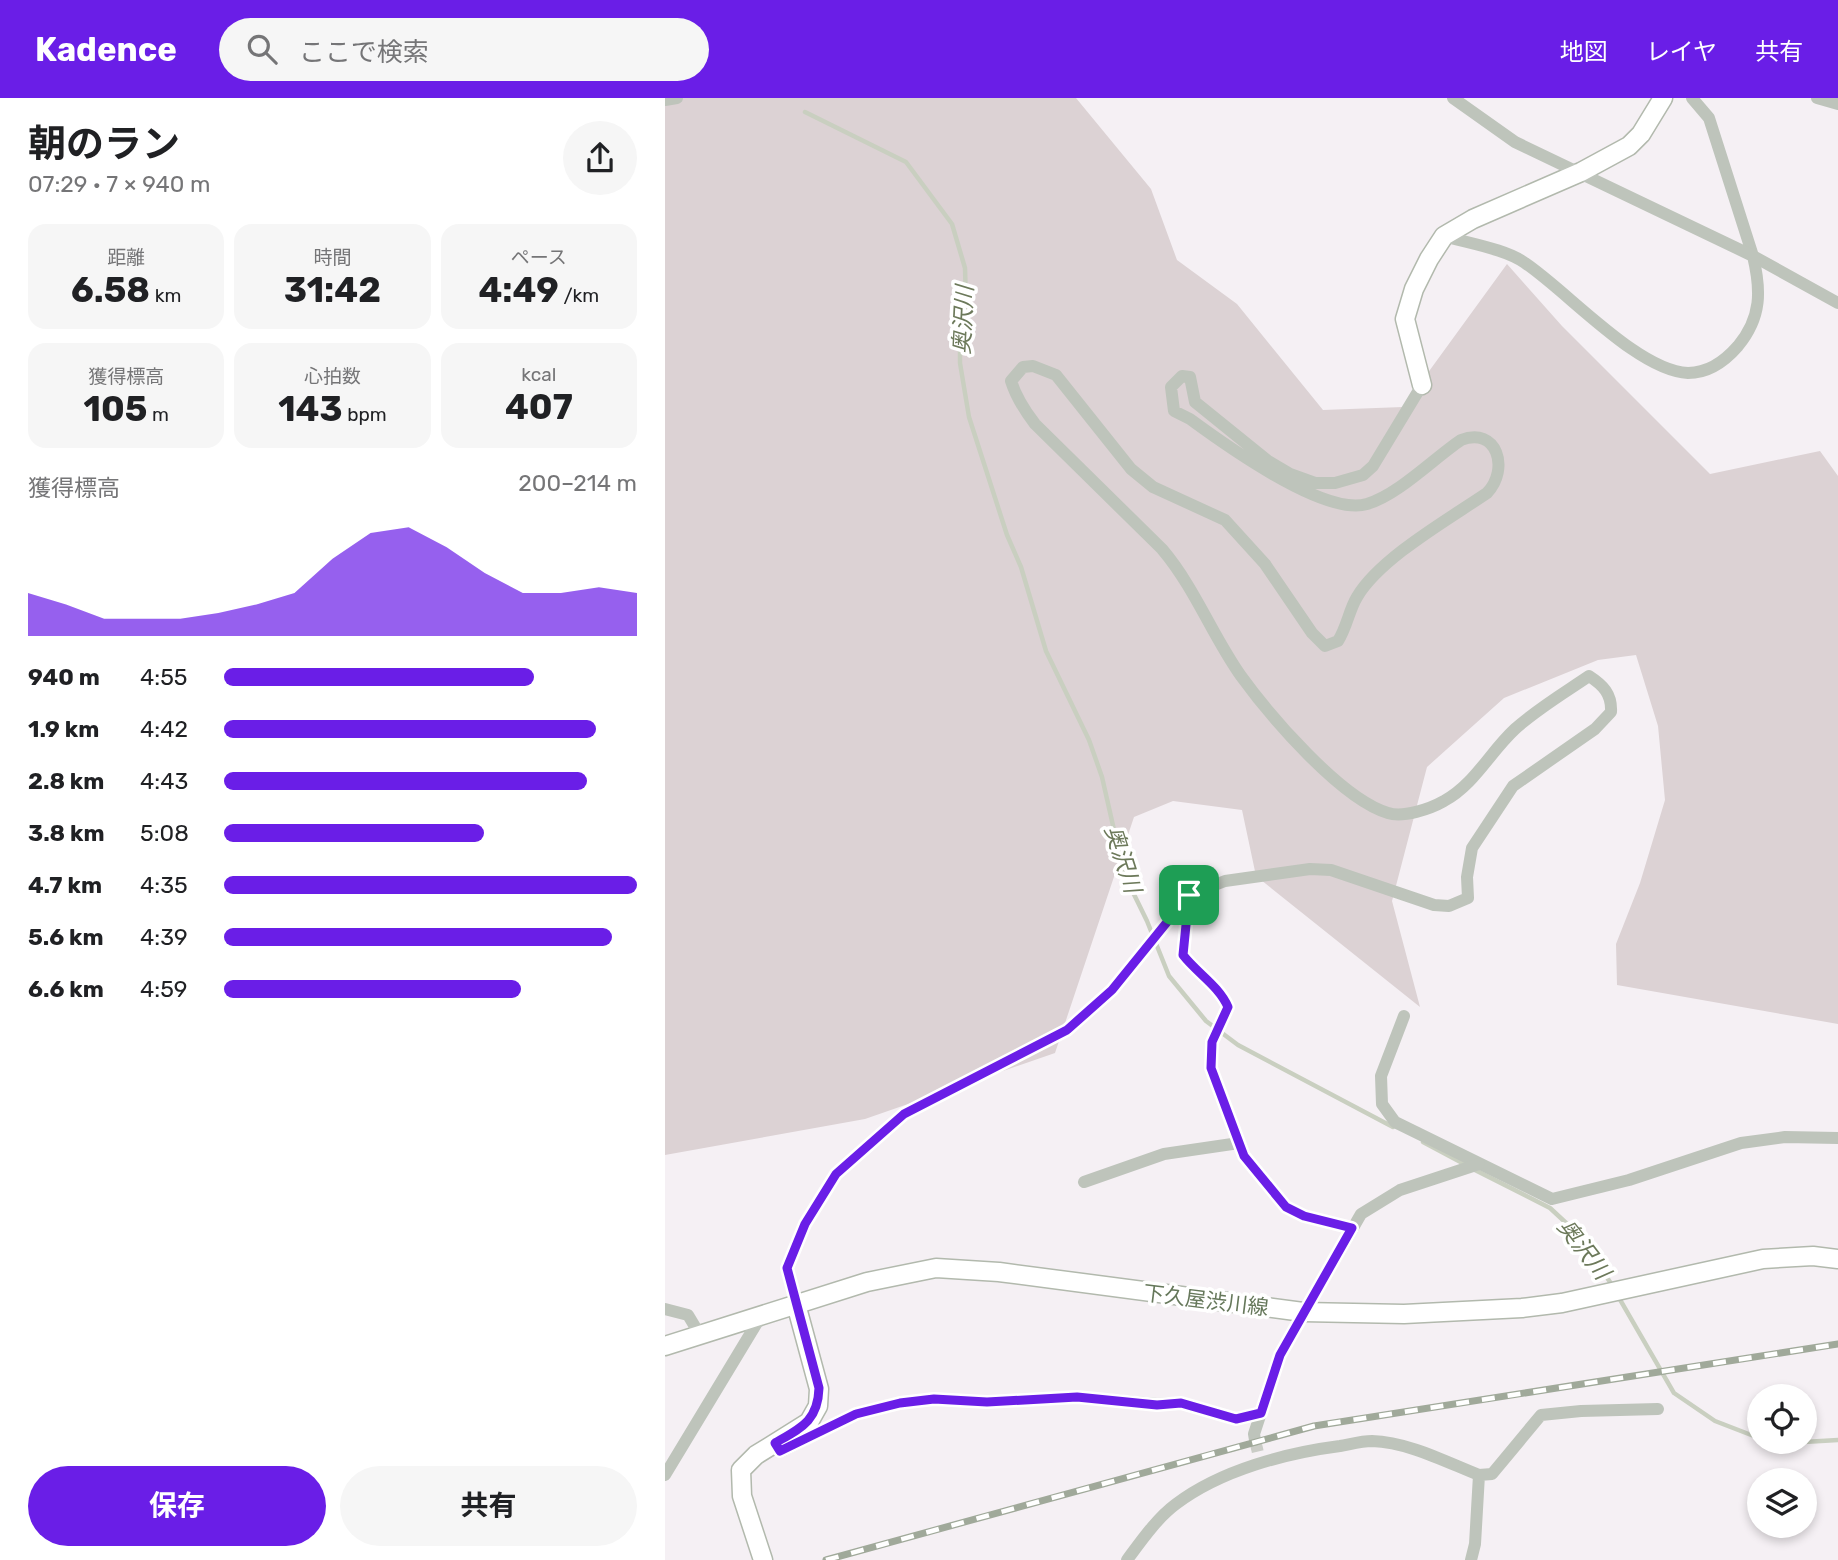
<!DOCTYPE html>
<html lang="ja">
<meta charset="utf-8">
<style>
:root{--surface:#fff;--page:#f6f6f6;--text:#202124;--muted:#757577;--accent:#6a1ee7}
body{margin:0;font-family:Rubik,"Noto Sans JP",sans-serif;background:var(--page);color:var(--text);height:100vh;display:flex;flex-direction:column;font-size:26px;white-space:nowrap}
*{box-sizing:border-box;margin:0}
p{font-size:23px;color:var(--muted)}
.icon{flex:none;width:38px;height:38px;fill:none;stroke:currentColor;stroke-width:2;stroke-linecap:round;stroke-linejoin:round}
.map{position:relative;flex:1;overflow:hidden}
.drawer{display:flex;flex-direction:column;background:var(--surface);width:665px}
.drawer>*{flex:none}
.buttons{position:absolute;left:1082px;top:1286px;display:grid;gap:14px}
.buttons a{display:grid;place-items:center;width:70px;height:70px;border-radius:50%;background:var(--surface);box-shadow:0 4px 10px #0003;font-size:35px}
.pin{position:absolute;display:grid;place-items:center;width:60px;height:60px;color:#fff;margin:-30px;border-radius:14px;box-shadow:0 4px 10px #0006}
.round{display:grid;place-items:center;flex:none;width:74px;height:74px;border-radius:37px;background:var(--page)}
.head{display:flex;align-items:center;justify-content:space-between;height:119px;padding:0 28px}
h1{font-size:38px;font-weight:700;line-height:52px}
.metrics{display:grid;grid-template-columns:repeat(3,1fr);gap:10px;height:119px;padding:7px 28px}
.metrics div{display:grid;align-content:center;border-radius:18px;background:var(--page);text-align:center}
.metrics b{font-size:35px;font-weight:700}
.metrics small{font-size:19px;font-weight:400}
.metrics p{font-size:19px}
.chart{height:196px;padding:14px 28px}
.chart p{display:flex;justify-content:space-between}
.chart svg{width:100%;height:126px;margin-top:7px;fill:var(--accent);opacity:.7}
.action{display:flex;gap:14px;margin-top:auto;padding:14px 28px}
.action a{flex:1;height:80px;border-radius:42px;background:var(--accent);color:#fff;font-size:28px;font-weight:700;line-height:80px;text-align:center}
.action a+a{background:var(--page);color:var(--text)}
ul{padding:0 28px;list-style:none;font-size:23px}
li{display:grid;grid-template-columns:112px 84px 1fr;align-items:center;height:52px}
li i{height:18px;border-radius:9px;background:var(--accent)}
header{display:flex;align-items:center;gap:42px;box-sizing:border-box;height:98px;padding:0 35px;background:var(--accent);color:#fff}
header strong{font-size:33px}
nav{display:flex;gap:38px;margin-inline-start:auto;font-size:24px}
.search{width:490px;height:63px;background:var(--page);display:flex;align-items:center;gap:18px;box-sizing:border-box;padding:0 24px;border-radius:38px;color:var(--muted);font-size:26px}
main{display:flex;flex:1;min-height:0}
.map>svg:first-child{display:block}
.green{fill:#dcd2d4}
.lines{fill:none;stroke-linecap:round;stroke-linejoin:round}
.stream{stroke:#c9cfc0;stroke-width:4.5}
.street-tunnel{stroke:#caccc6;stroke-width:12;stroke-dasharray:12 6;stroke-linecap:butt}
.secondary-casing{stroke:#b2b9ad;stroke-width:21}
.street{stroke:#bec4bb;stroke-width:12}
.secondary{stroke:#fff;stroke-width:18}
.rail-casing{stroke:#a0a99a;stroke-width:7}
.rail{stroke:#fff;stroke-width:4.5;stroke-dasharray:13;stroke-linecap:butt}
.route-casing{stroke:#fff;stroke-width:14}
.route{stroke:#6a1ee7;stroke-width:9}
.labels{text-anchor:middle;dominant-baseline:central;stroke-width:7;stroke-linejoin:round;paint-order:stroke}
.street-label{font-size:21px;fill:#66785b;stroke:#fff}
.water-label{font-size:23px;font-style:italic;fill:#6c795a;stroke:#fff}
</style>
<header>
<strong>Kadence</strong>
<div class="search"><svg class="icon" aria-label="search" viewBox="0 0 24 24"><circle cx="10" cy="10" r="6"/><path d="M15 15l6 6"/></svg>ここで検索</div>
<nav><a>地図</a><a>レイヤ</a><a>共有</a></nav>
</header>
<main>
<section class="drawer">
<div class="head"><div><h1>朝のラン</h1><p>07:29 · 7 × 940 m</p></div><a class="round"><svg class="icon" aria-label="share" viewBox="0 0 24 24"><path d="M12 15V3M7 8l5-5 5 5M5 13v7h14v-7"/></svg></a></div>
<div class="metrics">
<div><p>距離</p><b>6.58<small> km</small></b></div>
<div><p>時間</p><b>31:42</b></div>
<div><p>ペース</p><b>4:49<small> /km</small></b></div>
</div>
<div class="metrics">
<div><p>獲得標高</p><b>105<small> m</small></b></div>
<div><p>心拍数</p><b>143<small> bpm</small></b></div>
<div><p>kcal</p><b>407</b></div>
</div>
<div class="chart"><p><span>獲得標高</span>200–214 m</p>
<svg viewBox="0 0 160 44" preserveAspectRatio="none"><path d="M0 44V29L10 33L20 38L30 38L40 38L50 36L60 33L70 29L80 17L90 8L100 6L110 13L120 22L130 29L140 29L150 27L160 29V44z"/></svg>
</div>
<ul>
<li><b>940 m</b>4:55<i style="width:75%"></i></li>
<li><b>1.9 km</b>4:42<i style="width:90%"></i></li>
<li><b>2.8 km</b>4:43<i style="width:88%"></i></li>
<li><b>3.8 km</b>5:08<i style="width:63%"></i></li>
<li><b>4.7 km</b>4:35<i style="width:100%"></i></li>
<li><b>5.6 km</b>4:39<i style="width:94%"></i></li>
<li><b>6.6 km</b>4:59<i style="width:72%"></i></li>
</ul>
<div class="action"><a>保存</a><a>共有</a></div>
</section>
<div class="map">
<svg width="1173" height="1462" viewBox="0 0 1173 1462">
<rect width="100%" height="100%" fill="#f5f0f4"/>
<!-- green -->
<path class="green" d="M0,0H411L486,91L512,162L572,206L658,312L738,309L842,166L897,228L1045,376L1155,353L1173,378V926L952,887L951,846L975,785L1000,702L993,628L971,557L933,562L839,600L762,669L727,803L755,909L591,778L577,712L508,703L469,719L390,955L200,1021L0,1057Z"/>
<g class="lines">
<!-- stream -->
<g class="stream">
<path d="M140,14L241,64L287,126L300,170L301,203L295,237V265L304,319L342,437L356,469L381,553L424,642L437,679L459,776L482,823L504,878L541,923L573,947L728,1029"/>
<path d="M758,1044L803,1068"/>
<path d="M810,1072L885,1110L913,1136L949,1190"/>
<path d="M953,1198L1009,1295L1050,1323L1094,1340"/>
<path d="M1139,1344L1173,1342"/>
</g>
<!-- street-tunnel -->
<path class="street-tunnel" d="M590,1342L594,1359"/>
<!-- secondary casing -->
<g class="secondary-casing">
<g id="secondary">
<path d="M757,287L740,221L749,191L764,161L779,138L808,121L916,74L964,48L976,36L998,0"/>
<path d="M0,1248L202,1184L271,1170L334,1174L638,1214L739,1216L857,1210L897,1205L1098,1161L1148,1158L1173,1161"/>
<path d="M98,1462L77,1398L76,1372L91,1357L144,1324L153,1308L154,1291L131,1206"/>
</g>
</g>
<!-- street -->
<g class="street">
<path d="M1027,0L1044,20L1088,158L1173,205"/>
<path d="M1152,0L1173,6"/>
<path d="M0,2L12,0"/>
<path d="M779,138C802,145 841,151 860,165C902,193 973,273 1023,275C1043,275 1060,263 1073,248C1097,219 1096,192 1088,158L850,44L788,0"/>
<path d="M524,797L518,857C532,875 554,888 563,909L547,944L546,970L579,1058L621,1109L639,1118L687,1130"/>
<path d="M739,918L716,978L717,1006L730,1024L887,1101L964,1082L1076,1045L1120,1039L1173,1040"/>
<path d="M419,1084L499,1056L574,1045"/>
<path d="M131,1206L122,1170L140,1126L171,1076L239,1016L402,932L447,892L524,797L560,783L645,771L666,772L769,807L784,808L803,800L802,779L807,750L848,688L930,631L946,614C947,596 938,587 924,578C899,595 872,611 850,631C825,654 809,687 779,703C765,711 738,720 723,715C676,701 605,618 576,578C547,537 530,490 497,451L370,326C360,313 351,299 346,283L358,269L368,268L391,277L466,371L488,389L560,422L600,466L647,535L660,548L673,543C682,529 684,512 692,499C715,460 784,421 822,395C845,371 832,328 796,342C768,361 733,397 702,406C660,419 559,346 525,321L509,313L506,289L517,278L525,279L530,304L603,363L625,376L650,385H670L698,377L708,368L757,287"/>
<path d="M0,1211L23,1217L35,1237"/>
<path d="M590,1342L589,1336L615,1257L696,1116L735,1092L814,1066"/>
<path d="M110,1345L117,1353L191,1316L235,1305L269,1301L322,1304L412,1299L492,1306L516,1305L571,1321L596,1315"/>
<path d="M0,1377L96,1218"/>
<path d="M462,1462C476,1443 492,1420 511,1406C556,1372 621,1355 675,1348C686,1346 697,1343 707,1343C743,1344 781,1364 814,1377"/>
<path d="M806,1462L810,1446L814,1377L827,1376L876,1317L916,1313L993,1311"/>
</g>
<!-- secondary -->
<use href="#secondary" class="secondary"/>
<!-- rail casing -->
<g class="rail-casing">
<path id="rail" d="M161,1462L649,1328L1173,1246"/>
</g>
<!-- rail -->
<use href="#rail" class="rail"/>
</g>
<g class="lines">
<!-- route casing -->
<g class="route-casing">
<path id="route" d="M524,797L518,857C532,875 554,888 563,909L547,944L546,970L579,1058L621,1109L639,1118L687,1130L615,1257L596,1315L571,1321L516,1305L492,1307L412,1299L322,1304L269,1301L235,1305L191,1316L115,1353L110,1345C136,1330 153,1323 154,1290L122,1170L140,1126L171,1076L239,1016L402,932L447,892Z"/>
</g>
<!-- route -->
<use href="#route" class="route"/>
</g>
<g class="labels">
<!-- street labels -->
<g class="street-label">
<text transform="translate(541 1202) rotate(7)">下久屋渋川線</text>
</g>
<!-- water labels -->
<g class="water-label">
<text transform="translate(298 222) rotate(-87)">奥沢川</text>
<text transform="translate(458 761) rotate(72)">奥沢川</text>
<text transform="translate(919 1151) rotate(52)">奥沢川</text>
</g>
</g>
</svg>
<div class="buttons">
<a><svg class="icon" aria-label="locate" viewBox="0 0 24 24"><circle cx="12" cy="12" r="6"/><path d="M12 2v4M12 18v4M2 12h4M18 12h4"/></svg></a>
<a><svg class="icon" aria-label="layers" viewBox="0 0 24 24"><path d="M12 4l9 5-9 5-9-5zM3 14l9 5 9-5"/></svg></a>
</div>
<div class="pin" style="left:524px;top:797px;background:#1e9e55"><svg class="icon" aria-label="arrive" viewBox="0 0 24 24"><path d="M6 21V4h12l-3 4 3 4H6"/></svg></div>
</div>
</main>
